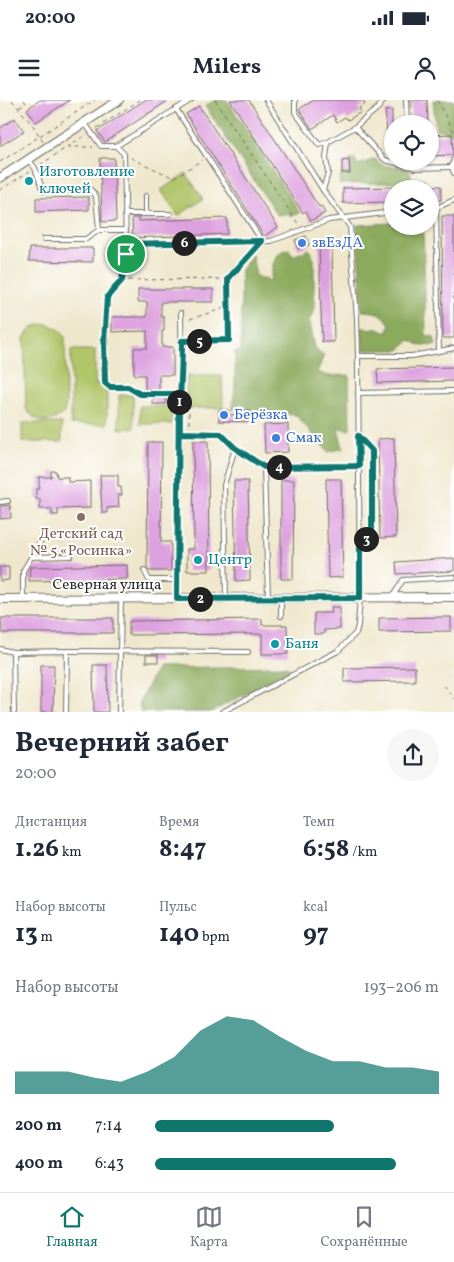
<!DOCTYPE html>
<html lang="ru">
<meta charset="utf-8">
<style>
:root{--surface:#fff;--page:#f6f6f7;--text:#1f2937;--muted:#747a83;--line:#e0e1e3;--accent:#0f766e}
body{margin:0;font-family:Vollkorn,serif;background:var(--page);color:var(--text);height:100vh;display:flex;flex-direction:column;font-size:19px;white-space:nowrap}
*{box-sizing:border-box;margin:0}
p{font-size:16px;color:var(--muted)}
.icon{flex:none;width:28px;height:28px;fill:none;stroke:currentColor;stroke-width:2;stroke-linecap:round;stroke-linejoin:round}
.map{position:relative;height:612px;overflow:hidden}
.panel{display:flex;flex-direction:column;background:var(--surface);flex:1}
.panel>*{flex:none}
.tools{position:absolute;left:384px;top:15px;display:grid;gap:10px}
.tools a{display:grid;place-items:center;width:55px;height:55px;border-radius:50%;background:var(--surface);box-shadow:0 1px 4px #0004;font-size:25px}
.pin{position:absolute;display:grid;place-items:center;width:42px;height:42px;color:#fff;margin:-21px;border:2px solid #fff;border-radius:50%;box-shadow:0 1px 5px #0007}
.km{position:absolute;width:25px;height:25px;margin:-12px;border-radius:50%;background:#222;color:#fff;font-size:14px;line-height:25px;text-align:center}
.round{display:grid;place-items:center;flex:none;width:52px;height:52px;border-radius:26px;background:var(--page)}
.head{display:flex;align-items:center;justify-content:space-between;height:85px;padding:0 15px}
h1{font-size:28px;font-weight:700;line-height:38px}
.stats{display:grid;grid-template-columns:repeat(3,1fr);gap:8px;height:85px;padding:5px 15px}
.stats div{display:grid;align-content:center}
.stats b{font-size:25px;font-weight:700}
.stats small{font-size:14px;font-weight:400}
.stats p{font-size:14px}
.chart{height:140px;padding:10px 15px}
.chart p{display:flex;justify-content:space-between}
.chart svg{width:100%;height:90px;margin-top:5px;fill:var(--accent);opacity:.7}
ul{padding:0 15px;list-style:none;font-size:16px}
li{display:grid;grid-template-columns:80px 60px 1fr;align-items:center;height:38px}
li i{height:12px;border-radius:6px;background:var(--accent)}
.status{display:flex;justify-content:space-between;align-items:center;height:35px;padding:0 25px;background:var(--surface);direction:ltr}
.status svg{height:14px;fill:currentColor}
header{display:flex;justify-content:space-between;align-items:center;height:65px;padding:0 15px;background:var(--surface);font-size:22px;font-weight:700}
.tabs{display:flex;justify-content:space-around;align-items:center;height:70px;border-top:1px solid var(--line);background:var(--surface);font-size:14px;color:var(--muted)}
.tabs a{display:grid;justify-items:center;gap:2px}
.tabs .selected{color:var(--accent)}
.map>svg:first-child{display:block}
.green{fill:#b1c569;stroke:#6e784a}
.forest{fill:#8caa5d;stroke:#5c6a44}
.building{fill:#dda0df}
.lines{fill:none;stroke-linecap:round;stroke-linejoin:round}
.lane-casing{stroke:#706d63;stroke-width:6}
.street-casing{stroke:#706d63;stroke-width:10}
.path{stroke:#706d63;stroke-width:1;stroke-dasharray:4 4;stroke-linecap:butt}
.lane{stroke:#fff;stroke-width:4}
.street{stroke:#fff;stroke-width:8}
.route-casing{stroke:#fff;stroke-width:10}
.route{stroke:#0f766e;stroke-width:6}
.culture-dot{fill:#0f9aa8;stroke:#fff;stroke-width:2}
.shop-dot{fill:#3f7fe0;stroke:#fff;stroke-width:2}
.education-dot{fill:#8d6e63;stroke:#fff;stroke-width:2}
.labels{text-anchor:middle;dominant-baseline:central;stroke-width:4;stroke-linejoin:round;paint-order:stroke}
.culture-label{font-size:15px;fill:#0d838f;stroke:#fff;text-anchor:start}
.shop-label{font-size:15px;fill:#366cbe;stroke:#fff;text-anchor:start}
.education-label{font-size:15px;fill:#785e54;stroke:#fff}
.street-label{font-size:15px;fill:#2b2b2b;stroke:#fff}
</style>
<div class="status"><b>20:00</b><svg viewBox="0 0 49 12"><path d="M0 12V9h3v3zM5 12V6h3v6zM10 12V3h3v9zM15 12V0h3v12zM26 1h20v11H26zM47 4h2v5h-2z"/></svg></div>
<header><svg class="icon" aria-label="menu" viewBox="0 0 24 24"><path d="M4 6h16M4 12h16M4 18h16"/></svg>Milers<svg class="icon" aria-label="person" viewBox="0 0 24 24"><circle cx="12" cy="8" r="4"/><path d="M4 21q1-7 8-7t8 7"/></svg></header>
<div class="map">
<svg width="454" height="612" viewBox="0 0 454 612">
<rect width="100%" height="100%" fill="#fff"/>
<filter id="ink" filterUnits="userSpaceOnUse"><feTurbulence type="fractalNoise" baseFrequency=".02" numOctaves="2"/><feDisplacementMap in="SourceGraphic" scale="10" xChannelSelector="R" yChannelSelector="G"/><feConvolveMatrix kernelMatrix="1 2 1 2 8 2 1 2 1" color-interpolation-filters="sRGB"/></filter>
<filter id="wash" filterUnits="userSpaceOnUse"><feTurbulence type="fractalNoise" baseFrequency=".0096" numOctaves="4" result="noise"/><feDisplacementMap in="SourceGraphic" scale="20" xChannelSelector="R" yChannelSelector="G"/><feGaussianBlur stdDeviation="1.12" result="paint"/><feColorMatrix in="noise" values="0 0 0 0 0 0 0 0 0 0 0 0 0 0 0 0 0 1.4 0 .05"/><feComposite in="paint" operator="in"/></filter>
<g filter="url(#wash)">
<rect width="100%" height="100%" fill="#efe7cc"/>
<!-- green -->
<g class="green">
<path d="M186,73L203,99L178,116L161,90Z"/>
<path d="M48,224L60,230L65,237L66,304L64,313C49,324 38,325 26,309L24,238C32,226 34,225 48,224Z"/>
<path d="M71,250H95V284H107V324H71Z"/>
<path d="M186,276H222L223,308H187Z"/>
<path d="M119,295H133L134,328L119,329Z"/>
<rect x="140" y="306" width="32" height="18"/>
<rect x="22" y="323" width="40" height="19"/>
</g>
<!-- forest -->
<g class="forest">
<path d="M215,0H227L300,113L290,117L287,114L277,115L205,6Z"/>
<path d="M433,0H454V34L436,29Z"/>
<path d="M354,58L358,65L375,59C377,61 379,63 381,64C393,70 409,61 412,79H424L425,82L339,84L341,74L351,73L350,60Z"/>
<path d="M392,123V126H423L426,235L434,237L436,245L421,246L410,240L400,250H364L361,228L378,229L387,233L390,225C383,212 376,212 362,211L357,125Z"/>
<path d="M289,149L293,156L309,149L314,159V211L309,221L314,248L324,255L317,272L328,276L349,275L350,330L338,328L343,348L328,352L296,315L253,311L241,304L232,311L235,288V252L241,251V170L252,155L256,176L270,181C273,168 272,152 289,149Z"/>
<path d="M286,566L291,570L211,612H141L139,602L157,568Z"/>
</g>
<g id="blocks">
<!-- building -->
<g class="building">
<path d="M40,0H70L36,22L27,9Z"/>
<path d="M145,0H169L105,42L97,31Z"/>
<path d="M230,0H249L319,107L321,106L325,113L311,121L306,111L303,113Z"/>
<path d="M314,0H362L365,4L359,8L361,12L348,20L345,17L337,22L333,15L312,29L299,9Z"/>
<path d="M411,0H427L428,24H412Z"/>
<path d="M199,6L278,127L264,136L186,14Z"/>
<path d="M392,10V45H388L385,11Z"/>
<path d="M15,18L24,31L0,46V28Z"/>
<path d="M452,34L453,55L430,56V35Z"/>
<path d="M100,58H114L116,121L102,122Z"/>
<path d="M349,60L350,73H342V61Z"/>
<path d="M430,86H441V100L430,101Z"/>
<path d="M392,87V102L343,103V88Z"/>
<path d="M89,97V110L36,112V98Z"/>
<path d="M442,116H454V238H443Z"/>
<path d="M132,118H139V121L227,118V134L133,138Z"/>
<path d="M306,136L309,145L298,149L295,140Z"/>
<path d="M319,142H332L334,242H322Z"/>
<path d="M30,148H93V162L29,161Z"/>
<path d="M138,189H213V202H161V217H164V231H162V247H173V275H159V290H145V275H134V248H147V231L112,232V217H147V202H138Z"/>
<path d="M454,267V281L378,283L377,269Z"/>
<rect x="153" y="298" width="13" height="6"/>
<path d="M219,310H228V315L242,314V310H250V314H260V320H250V322L219,321Z"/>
<path d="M288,324V352L265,353L264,325Z"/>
<path d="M394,338L396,437L380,438L378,339Z"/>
<path d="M193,341H208L209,471H187V449H194Z"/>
<path d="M148,342H162L161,442H171V471H149L147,468Z"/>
<path d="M51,371H56L57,377H68V382L90,381V408L58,409V415H52V409H40V399H36V389H39V377H51Z"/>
<path d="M100,375H118V387H121L122,395H118L119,407L107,408V413H102Z"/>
<path d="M326,379H341L343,477L328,478Z"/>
<path d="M281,380H294L293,479H281Z"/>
<path d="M234,381H248L250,480L236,481Z"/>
<path d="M10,405L11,418L0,419V406Z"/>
<path d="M454,458V471L397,474L396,462Z"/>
<path d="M127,465V479L29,481L30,467Z"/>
<path d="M0,467H9V480L0,481Z"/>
<path d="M331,507H340V529L324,530V534H314V513H332Z"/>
<path d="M451,517V531L379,532V518Z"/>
<path d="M1,518H113V533H2Z"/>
<path d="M262,519V525H287L288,554H262V534L129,535V521Z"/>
<rect x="146" y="555" width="12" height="7"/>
<path d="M41,565H54L53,612H41Z"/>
<path d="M93,565H107L108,612H94Z"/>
<path d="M415,567V581L344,582V568Z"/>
</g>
</g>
</g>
<g filter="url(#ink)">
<use href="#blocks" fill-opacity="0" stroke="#706d63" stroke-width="1"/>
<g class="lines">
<!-- lane casing -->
<g class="lane-casing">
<g id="lane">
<path d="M295,0V12L319,45L328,42"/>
<path d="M406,0L407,24"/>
<path d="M176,9L262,141"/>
<path d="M84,22L101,46H116L191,0"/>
<path d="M355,27L378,8L384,0"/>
<path d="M116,46L124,54L126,145L271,141L329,120L392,112"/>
<path d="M28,59L35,68L43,91L90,89L96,96L99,130"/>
<path d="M454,59L452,67L454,73"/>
<path d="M323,90L328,73L326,58L328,42L355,27L385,60L415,68L452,67"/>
<path d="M146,96V114"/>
<path d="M430,108H436L454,100"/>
<path d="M125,114H170"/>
<path d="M44,139H86L99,130H126"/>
<path d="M126,145L122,180L107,197L105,242V283L110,287H128L140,294H179"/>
<path d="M439,251L454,248"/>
<path d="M358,256H412L439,251L436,108"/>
<path d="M358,293L454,291"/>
<path d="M180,333L179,294L182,278L181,213"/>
<path d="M359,336L372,351V430L360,447"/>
<path d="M264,367L268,497"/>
<path d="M0,402L8,401"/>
<path d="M31,457L71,456"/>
<path d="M144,470L149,480H177"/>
<path d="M393,496L403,480L454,477"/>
<path d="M177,498L180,333L221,334L235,348L264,367L359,366"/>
<path d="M23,499V471L46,432"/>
<path d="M226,499L224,385L235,348"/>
<path d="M281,499V516"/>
<path d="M0,549L13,552L14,612"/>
<path d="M67,551L248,552"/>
<path d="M13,552L67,551L66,612"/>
<path d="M119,612L121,499"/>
<path d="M222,612L338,551L356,533L358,525L360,498L358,256L357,218L350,127L323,90L266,0"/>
</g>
</g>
<!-- street casing -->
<g class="street-casing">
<g id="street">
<path d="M0,78L119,0"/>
<path d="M0,499L454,497"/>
</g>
</g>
<!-- path -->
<g class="path">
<path d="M12,0L34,27L43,42"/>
<path d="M215,0L299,125"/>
<path d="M437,0L454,32"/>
<path d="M19,7L26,3L24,0"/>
<path d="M97,28L140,0"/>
<path d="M67,47H93"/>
<path d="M131,58L174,78L202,60"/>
<path d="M0,62L95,0"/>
<path d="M40,65L87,34"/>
<path d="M0,90L30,71"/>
<path d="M128,180L228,179"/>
<path d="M190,219L228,207V179L256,147"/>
<path d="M188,241L229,240L228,208"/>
<path d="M189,304V327"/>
<path d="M444,585L454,599"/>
</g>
<!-- lane -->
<use href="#lane" class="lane"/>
<!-- street -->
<use href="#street" class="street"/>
</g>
</g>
<g class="lines" filter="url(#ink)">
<!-- route casing -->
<g class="route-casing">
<path id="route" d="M126,154L122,180L107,197L104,242L105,283L110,287H128L140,294H179L177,499L360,498V448L372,430V351L358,336L359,366L264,367L235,348L221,334L180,333C179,302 182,272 182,241L229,240L228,179L262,141L126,144V154"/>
</g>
<!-- route -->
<use href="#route" class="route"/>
</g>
<!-- markers -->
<g class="culture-dot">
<circle cx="29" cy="81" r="5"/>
<circle cx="198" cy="460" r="5"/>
<circle cx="275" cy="544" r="5"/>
</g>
<g class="shop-dot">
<circle cx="302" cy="143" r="5"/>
<circle cx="224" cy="315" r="5"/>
<circle cx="276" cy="338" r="5"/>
</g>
<circle class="education-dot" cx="81" cy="417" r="5"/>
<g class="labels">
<!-- culture labels -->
<g class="culture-label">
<text x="39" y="72">Изготовление<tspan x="39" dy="17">ключей</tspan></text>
<text x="208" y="460">Центр</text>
<text x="285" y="544">Баня</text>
</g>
<!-- shop labels -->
<g class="shop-label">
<text x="312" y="143">звЕзДА</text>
<text x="234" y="315">Берёзка</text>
<text x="286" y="338">Смак</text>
</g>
<!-- education labels -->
<g class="education-label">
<text x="81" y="434">Детский сад<tspan x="81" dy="17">№ 5 «Росинка»</tspan></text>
</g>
<!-- street labels -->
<g class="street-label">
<text x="107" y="485">Северная улица</text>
</g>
</g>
</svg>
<div class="tools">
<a><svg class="icon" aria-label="locate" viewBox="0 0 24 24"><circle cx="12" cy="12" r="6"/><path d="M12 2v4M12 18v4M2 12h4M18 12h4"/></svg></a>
<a><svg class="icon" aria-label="layers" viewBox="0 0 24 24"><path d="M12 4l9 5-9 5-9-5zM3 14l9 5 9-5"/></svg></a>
</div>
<div class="pin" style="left:126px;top:154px;background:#1e9e55"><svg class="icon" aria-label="arrive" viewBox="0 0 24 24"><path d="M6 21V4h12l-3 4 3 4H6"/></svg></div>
<b class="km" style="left:179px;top:302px">1</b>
<b class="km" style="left:200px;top:499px">2</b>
<b class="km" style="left:366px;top:439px">3</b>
<b class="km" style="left:279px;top:367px">4</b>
<b class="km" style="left:199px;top:241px">5</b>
<b class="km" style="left:184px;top:143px">6</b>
</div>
<section class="panel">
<div class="head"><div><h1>Вечерний забег</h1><p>20:00</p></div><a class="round"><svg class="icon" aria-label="share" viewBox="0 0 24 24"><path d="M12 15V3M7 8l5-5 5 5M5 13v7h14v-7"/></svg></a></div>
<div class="stats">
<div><p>Дистанция</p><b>1.26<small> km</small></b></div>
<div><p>Время</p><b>8:47</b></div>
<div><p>Темп</p><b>6:58<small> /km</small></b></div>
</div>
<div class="stats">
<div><p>Набор высоты</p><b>13<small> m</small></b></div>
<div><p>Пульс</p><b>140<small> bpm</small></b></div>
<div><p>kcal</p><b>97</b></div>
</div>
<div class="chart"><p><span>Набор высоты</span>193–206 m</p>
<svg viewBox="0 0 160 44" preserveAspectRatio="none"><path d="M0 44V33L10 33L20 33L30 36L40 38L50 33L60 26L70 13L80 6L90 8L100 16L110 23L120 28L130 28L140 31L150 31L160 33V44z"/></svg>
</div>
<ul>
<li><b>200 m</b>7:14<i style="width:63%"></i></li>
<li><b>400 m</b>6:43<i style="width:85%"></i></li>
</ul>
</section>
<nav class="tabs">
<a class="selected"><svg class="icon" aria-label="home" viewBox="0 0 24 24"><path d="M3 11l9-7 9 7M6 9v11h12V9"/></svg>Главная</a>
<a><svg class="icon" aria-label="map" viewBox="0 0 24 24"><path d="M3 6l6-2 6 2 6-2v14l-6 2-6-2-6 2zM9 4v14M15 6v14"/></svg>Карта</a>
<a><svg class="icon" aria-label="saved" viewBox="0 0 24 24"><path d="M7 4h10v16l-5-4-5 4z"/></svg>Сохранённые</a>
</nav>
